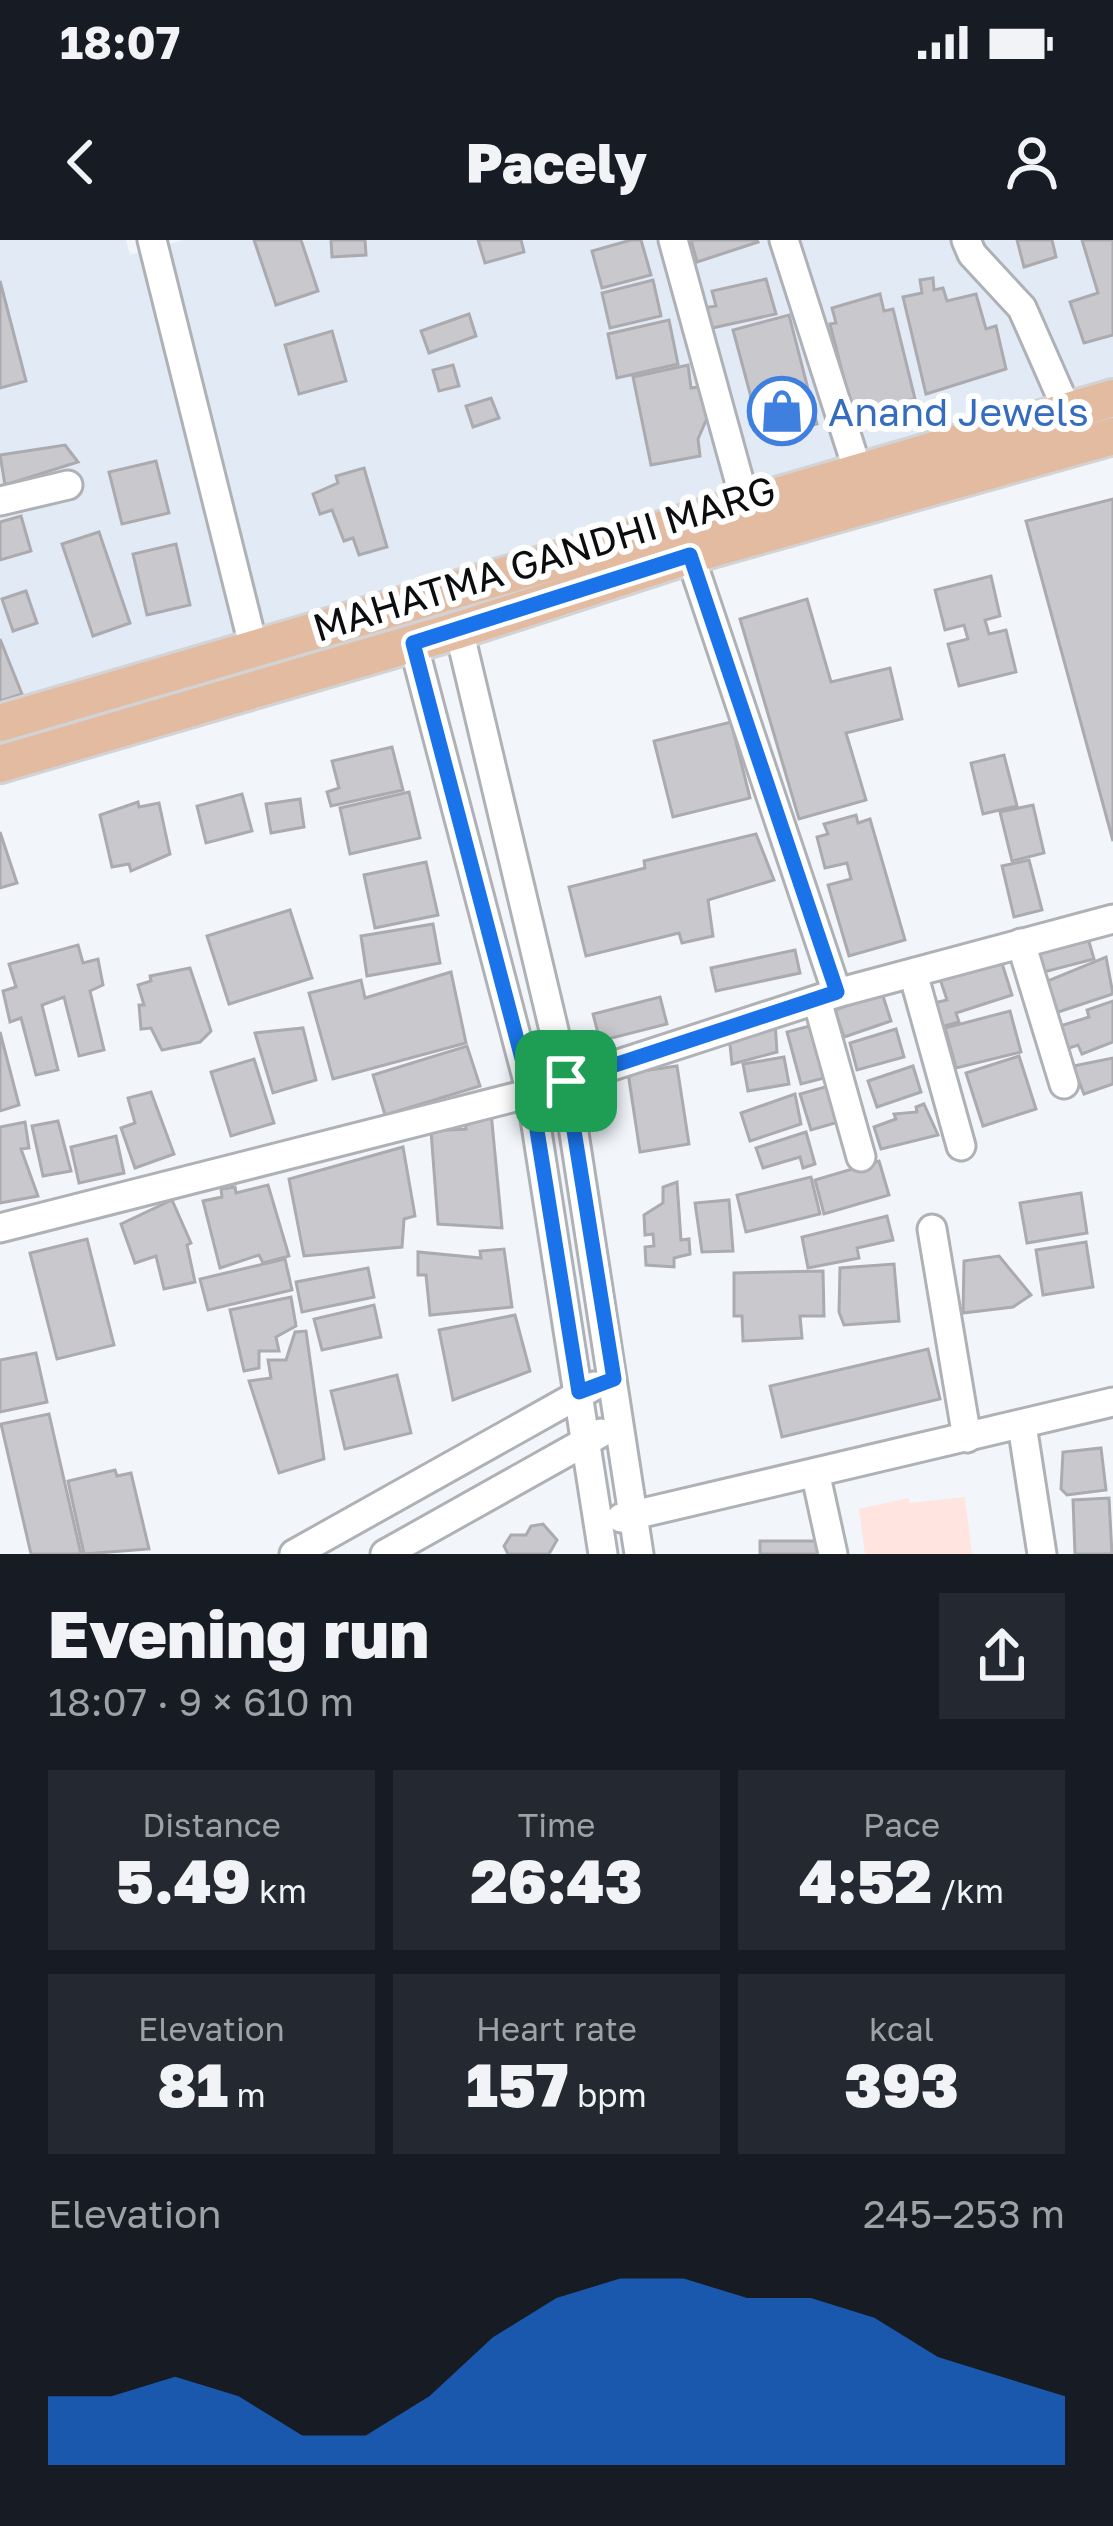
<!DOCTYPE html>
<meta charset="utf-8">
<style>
:root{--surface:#171b24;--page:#242831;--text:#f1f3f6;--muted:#9ea1a6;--accent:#1a73e8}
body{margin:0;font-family:"Golos Text",sans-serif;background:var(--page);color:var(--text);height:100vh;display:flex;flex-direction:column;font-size:45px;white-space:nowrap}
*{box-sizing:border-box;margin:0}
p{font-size:39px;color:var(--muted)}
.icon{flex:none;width:66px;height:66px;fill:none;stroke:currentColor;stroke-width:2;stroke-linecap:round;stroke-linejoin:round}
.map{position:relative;height:1314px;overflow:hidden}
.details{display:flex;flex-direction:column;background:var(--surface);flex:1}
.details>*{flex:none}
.pin{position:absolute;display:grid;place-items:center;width:102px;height:102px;color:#fff;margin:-51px;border-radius:24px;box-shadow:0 6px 18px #0006}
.round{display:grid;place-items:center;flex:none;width:126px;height:126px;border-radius:0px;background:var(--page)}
.headline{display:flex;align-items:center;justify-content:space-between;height:204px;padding:0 48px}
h1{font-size:66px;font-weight:800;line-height:90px}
.figures{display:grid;grid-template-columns:repeat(3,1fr);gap:18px;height:204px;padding:12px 48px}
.figures div{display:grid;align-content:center;border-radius:0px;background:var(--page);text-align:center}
.figures b{font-size:60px;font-weight:800}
.figures small{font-size:33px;font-weight:400}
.figures p{font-size:33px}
.chart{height:336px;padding:24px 48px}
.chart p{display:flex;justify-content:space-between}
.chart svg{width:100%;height:216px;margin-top:12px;fill:var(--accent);opacity:.7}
.status{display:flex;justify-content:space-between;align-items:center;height:84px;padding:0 60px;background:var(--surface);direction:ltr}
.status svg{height:33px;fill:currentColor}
header{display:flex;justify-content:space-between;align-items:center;height:156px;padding:0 48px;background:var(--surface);font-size:54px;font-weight:800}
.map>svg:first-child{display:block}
.built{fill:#e2eaf5}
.medical{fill:#ffe4df}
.building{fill:#c9c8cd;stroke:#abaaaf;stroke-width:3}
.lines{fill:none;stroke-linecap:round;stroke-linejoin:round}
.minor-casing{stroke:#aeb1b6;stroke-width:33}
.major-casing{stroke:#d3d3d4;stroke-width:42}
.minor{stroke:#fff;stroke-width:27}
.major{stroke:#e2bba1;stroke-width:36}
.route-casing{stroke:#fff;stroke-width:24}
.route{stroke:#1a73e8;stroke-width:15}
.labels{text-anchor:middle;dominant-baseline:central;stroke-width:12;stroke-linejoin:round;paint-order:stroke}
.shop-label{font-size:39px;fill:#366cbe;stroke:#fff;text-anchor:start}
.street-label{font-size:39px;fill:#0c0d0f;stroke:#fff}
</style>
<div class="status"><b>18:07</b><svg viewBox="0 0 49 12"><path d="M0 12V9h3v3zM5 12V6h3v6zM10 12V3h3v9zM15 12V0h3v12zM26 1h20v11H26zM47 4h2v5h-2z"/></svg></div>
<header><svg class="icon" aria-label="back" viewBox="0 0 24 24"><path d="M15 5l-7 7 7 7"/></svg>Pacely<svg class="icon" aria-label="person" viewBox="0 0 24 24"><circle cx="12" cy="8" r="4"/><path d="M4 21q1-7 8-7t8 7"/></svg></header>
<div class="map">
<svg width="1113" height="1314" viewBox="0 0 1113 1314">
<rect width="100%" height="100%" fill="#f2f6fb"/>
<!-- built -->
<path class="built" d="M0,0H126L130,15L183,0H1113V164L0,488Z"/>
<!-- medical -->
<path class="medical" d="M965,1257L972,1314H865L859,1269L908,1258L910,1263Z"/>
<!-- building -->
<g class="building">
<path d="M254,0H301L318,51L276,65Z"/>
<path d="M331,0H365L366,15L332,17Z"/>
<path d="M478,0H521L524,12L485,23Z"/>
<path d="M631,0H641L651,35L602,48L592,11Z"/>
<path d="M691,0H757L758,2L697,22Z"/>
<path d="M1017,0H1052L1056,17L1024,27Z"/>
<path d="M1082,0H1113V95L1084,103L1070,62L1098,53Z"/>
<path d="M933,38L934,50L943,48L947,61L976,54L986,89L996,86L1006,129L926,154L903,57L922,53L920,40Z"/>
<path d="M766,39L776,74L708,89L703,68L716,66L712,51Z"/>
<path d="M653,40L661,76L610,88L602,53Z"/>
<path d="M0,41L26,141L0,148Z"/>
<path d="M880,54L884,71L893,69L915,159L853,174L830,84L836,83L832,68Z"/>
<path d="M469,74L476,96L429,113L421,91Z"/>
<path d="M789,75L817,184L762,198L733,90Z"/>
<path d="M669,80L678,124L617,138L608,94Z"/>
<path d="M332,91L346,141L299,154L285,105Z"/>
<path d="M453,125L459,146L439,151L433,130Z"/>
<path d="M688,125L691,148L699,147L708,176L698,199L700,216L651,225L633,137Z"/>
<path d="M491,158L499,178L473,187L466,166Z"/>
<path d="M65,205L78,222L5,245L0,215Z"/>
<path d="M156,221L169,273L122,284L109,232Z"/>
<path d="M364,228L387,307L359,315L353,298L344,301L332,270L320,274L313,254L338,243L336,236Z"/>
<path d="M1113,259V601L1026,281Z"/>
<path d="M21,276L31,311L0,320V282Z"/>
<path d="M99,292L130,383L93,396L62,304Z"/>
<path d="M176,304L190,365L147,375L133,314Z"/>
<path d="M991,336L1000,376L985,380L989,394L1006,390L1016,432L959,446L948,404L968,399L964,385L945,390L935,350Z"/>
<path d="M26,351L37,383L13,391L2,359Z"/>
<path d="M807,359L831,442L890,428L902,479L846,493L866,560L799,579L740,379Z"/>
<path d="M0,399L22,454L0,461Z"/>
<path d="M731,482L750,558L673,577L654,501Z"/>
<path d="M392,507L403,550L331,566L327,552L339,548L332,521Z"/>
<path d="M1004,515L1017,566L983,574L971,523Z"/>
<path d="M409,552L420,598L350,614L340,568Z"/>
<path d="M242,554L252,591L206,603L197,566Z"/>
<path d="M300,559L304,587L271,593L266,564Z"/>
<path d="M138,562L139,567L159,563L170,614L131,631L129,624L112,627L100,575Z"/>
<path d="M1033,565L1044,613L1012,621L1000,572Z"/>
<path d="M856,575L858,583L870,579L905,700L849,716L828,645L851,639L847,623L825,628L817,597L828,594L824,584Z"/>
<path d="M0,592L17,643L0,648Z"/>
<path d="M756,594L774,640L708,660L713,696L682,703L679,693L586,716L569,647L645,628L644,621Z"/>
<path d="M1029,620L1042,670L1014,677L1002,626Z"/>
<path d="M426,622L438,675L375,688L364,635Z"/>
<path d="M290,670L312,738L229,764L207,696Z"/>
<path d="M433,684L440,723L367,736L361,696Z"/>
<path d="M1085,688L1094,719L1044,732L1036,702Z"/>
<path d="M78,705L83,723L98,719L103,745L90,751L104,810L79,816L64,757L42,765L58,830L36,835L21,778L10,782L3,751L16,747L9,724Z"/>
<path d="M795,710L800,733L716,751L711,728Z"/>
<path d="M1000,717L1012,755L956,773L959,782L934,789V763L947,760L939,736Z"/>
<path d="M1106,717L1113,754L1055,773L1045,742Z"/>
<path d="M190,728L211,791L200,802L162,810L151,788L141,789L139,765H144L138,745L151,741L150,736Z"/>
<path d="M451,732L466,803L333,839L309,753L361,740L365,758Z"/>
<path d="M882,753L891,781L844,797L835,770Z"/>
<path d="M660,757L667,784L600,801L593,774Z"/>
<path d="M1113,761V802L1082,814L1078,805L1066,809L1060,786L1089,777L1087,770Z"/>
<path d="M1010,771L1021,812L956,828L945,788Z"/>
<path d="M775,781L777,812L732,824L729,795Z"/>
<path d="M813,785L828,837L801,844L787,792Z"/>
<path d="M303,788L316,840L273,853L255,793Z"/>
<path d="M896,789L904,817L857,830L850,803Z"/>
<path d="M0,792L19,865L0,871Z"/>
<path d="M467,806L480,846L385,875L373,835Z"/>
<path d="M1019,816L1036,869L983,886L966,833Z"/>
<path d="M784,817L789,844L748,851L743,824Z"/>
<path d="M1113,818V844L1084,854L1073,826Z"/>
<path d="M254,819L274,883L231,896L211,832Z"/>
<path d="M677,826L689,904L640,912L628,833Z"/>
<path d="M913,826L921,852L877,867L868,841Z"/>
<path d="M832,845L842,881L811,890L800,854Z"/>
<path d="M151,852L174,914L135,928L121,888L135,883L128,858Z"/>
<path d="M795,854L801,884L750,901L741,873Z"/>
<path d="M924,864L938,895L881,909L874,887L896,879L894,874L917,872L916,867Z"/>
<path d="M491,872L502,988L438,984L431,891L466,889L465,877Z"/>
<path d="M58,881L71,931L43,936L32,886Z"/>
<path d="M25,882L29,908L21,909L38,956L0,963V887Z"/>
<path d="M806,892L815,924L803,928L800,917L763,928L756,908Z"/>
<path d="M116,896L124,933L79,943L71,907Z"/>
<path d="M403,907L415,976L404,979L402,1007L304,1016L289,939Z"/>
<path d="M879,921L889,955L824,974L815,940Z"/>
<path d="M811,937L820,974L746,992L737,955Z"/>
<path d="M677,942L681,1000L689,999L690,1014L674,1018V1027L646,1025L645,1007L654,1006L653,994L645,995L644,975L663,963V947Z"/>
<path d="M268,945L289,1016L263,1023L259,1015L220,1028L203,961L222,957L221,949L235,947L236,953Z"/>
<path d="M1081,953L1087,993L1027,1003L1020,963Z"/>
<path d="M172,960L191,1003L187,1005L195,1042L164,1049L156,1016L135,1023L121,984Z"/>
<path d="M729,960L733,1011L702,1012L695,963Z"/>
<path d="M887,976L893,1000L857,1008L859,1018L808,1028L802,997Z"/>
<path d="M87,999L114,1105L57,1119L30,1013Z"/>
<path d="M1086,1002L1093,1047L1043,1055L1036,1010Z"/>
<path d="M504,1009L512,1067L430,1075L426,1035H418V1012L481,1018L480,1011Z"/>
<path d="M999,1016L1031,1055L1013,1067L963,1073L964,1021Z"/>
<path d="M285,1019L292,1050L208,1070L200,1039Z"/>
<path d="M894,1024L899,1081L844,1085L839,1072L840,1028Z"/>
<path d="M368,1028L374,1057L302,1072L296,1042Z"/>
<path d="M823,1031L824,1076H800L802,1098L743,1101L742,1076H734V1033Z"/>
<path d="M291,1057L296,1086L276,1097L279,1111H259V1128L244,1131L230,1070Z"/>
<path d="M374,1065L381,1097L322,1110L314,1079Z"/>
<path d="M515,1075L530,1131L453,1160L439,1090Z"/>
<path d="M306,1091L324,1219L279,1233L249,1141L271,1138L268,1120H286L295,1092Z"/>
<path d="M928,1109L940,1159L782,1197L770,1146Z"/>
<path d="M36,1113L47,1162L0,1172V1120Z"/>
<path d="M397,1135L411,1193L345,1209L331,1151Z"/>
<path d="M49,1174L81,1314H31L1,1184Z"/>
<path d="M1101,1208L1106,1250L1067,1255L1061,1249L1063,1212Z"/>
<path d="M115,1230L117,1236L131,1233L149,1309L84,1314L68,1241Z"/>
<path d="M1109,1258L1112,1314H1075L1073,1260Z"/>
<path d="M543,1284L557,1300L549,1314H508L504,1306L511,1295H526L531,1286Z"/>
<path d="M760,1301H817L818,1314H760Z"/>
</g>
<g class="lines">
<!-- minor casing -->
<g class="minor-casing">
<g id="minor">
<path d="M152,0L254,409"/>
<path d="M673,0L745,262"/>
<path d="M784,0L857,228"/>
<path d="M966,0L972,14L1022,68L1067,170"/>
<path d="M0,261L68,245"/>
<path d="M690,315L837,753"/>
<path d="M459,390L566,841L639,1314"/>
<path d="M413,403L531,853L603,1314"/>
<path d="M1021,703L1064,844"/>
<path d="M913,733L961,906"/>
<path d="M817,760L861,917"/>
<path d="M566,841L837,753L1113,679"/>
<path d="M0,988L531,853"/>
<path d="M932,989L967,1198"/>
<path d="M1022,1185L1042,1314"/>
<path d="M816,1236L833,1314"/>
<path d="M621,1278L1113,1162"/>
<path d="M294,1314L594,1146"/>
<path d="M385,1314L601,1193"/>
</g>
</g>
<!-- major casing -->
<g class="major-casing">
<g id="major">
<path d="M0,483L1113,158"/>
<path d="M0,524L459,390L690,315L1113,196"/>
</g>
</g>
<!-- minor -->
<use href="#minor" class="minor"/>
<!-- major -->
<use href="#major" class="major"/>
</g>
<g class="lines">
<!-- route casing -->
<g class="route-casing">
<path id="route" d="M690,315L837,752L566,841L614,1139L579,1152L531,853L413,403Z"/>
</g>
<!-- route -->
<use href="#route" class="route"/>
</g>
<!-- icons -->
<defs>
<g id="shop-ring" transform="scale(3.45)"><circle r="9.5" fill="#fff" stroke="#3f7fe0" stroke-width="1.5"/><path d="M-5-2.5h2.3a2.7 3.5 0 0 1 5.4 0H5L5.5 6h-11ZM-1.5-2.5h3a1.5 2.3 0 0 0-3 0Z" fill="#3f7fe0"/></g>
</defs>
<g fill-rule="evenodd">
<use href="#shop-ring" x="782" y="171"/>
</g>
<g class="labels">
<!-- shop labels -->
<g class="shop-label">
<text x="828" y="171">Anand Jewels</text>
</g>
<!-- street labels -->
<g class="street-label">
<text transform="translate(544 318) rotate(-17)">MAHATMA GANDHI MARG</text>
</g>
</g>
</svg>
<div class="pin" style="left:566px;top:841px;background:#1e9e55"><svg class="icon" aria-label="arrive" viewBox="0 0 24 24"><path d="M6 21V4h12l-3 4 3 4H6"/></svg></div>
</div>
<section class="details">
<div class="headline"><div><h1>Evening run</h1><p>18:07 · 9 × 610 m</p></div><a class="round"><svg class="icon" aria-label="share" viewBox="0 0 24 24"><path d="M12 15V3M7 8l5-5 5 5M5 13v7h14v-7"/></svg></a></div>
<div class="figures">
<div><p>Distance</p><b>5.49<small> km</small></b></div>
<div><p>Time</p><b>26:43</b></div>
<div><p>Pace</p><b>4:52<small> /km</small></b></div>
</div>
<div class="figures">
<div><p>Elevation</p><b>81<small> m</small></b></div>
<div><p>Heart rate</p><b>157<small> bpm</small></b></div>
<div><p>kcal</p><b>393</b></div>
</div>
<div class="chart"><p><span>Elevation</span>245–253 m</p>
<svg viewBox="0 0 160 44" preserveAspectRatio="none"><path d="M0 44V30L10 30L20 26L30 30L40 38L50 38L60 30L70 18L80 10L90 6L100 6L110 10L120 10L130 14L140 22L150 26L160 30V44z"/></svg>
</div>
</section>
